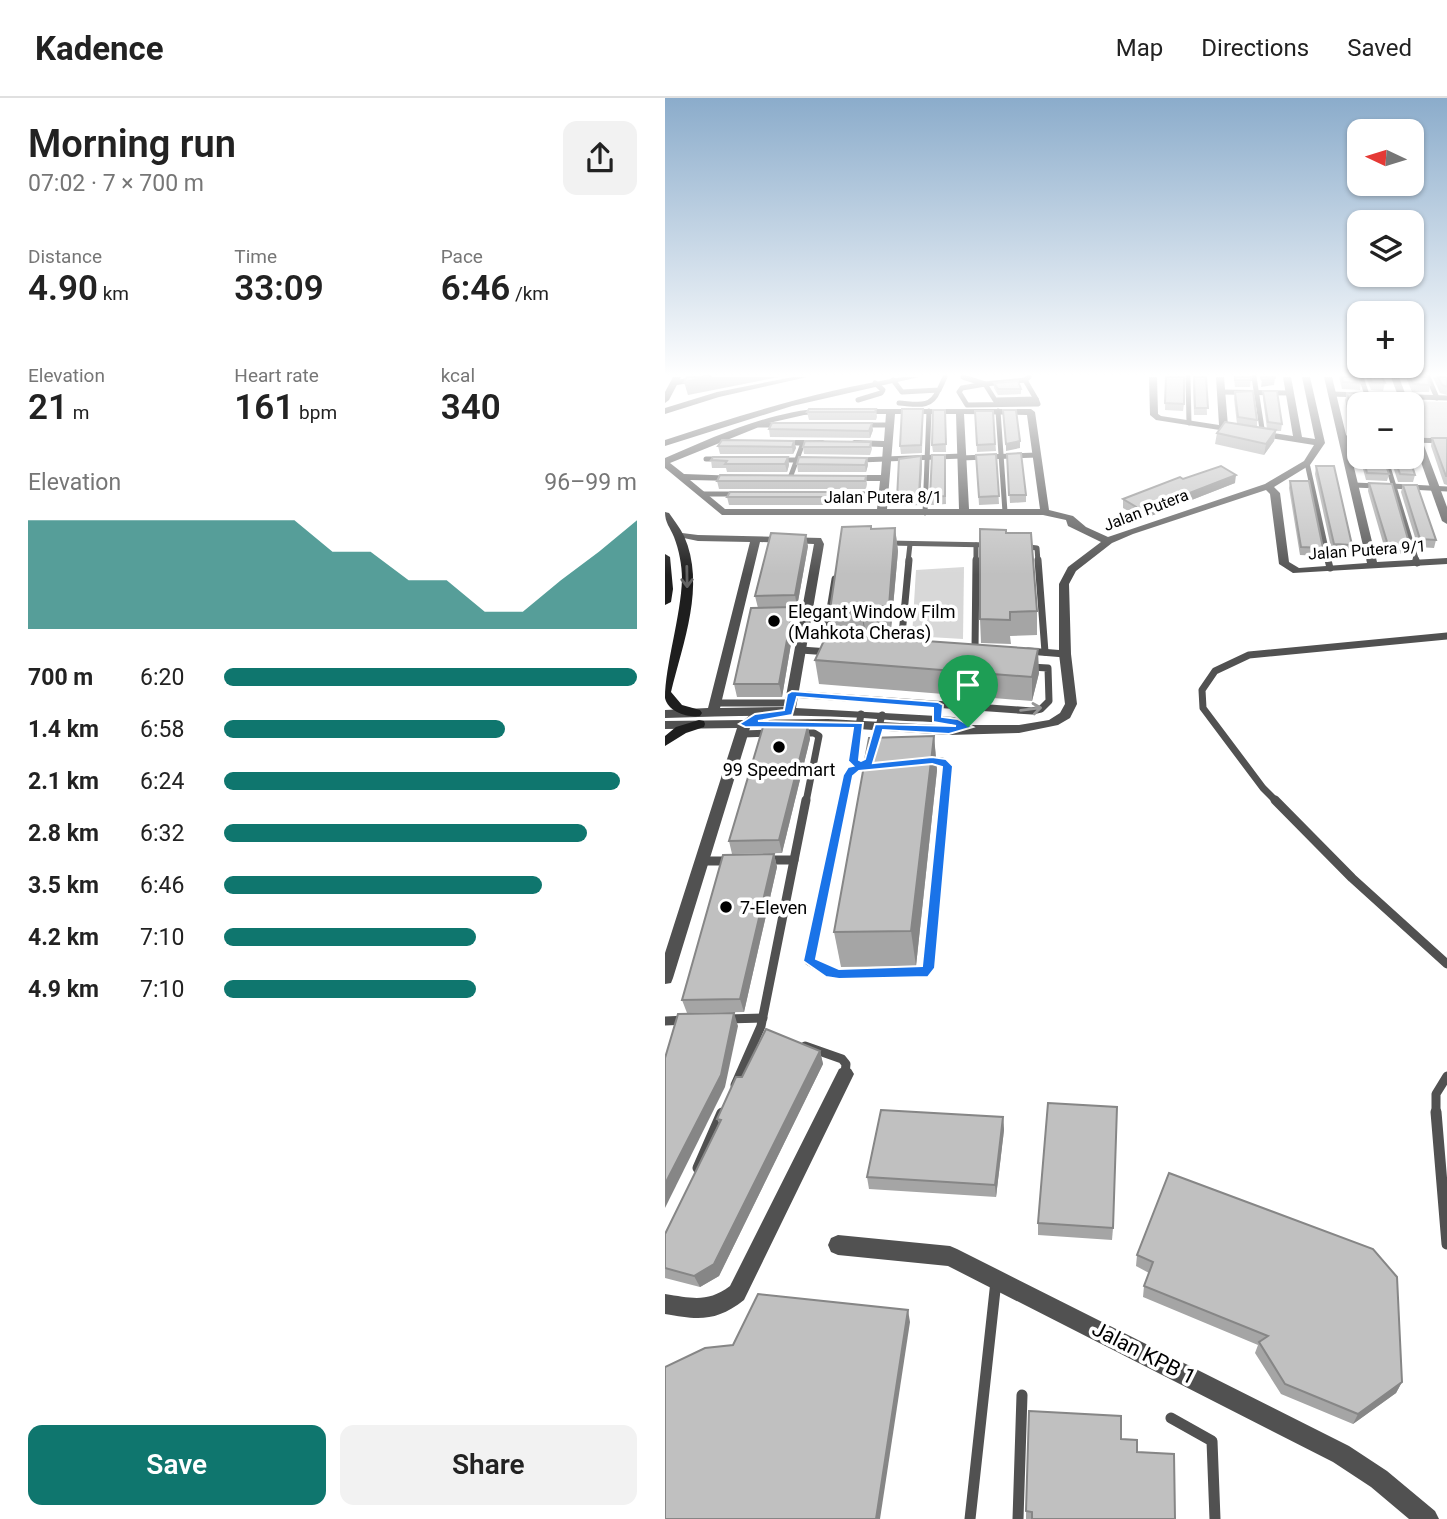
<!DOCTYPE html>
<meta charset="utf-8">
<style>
:root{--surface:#fff;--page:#f2f2f2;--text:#222;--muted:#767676;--line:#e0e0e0;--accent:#0f766e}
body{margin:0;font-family:Roboto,sans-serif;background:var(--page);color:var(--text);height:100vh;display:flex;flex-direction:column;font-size:26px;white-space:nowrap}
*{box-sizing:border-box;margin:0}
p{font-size:23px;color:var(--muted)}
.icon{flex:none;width:38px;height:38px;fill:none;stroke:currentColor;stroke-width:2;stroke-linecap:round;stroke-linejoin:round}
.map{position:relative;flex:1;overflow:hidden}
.panel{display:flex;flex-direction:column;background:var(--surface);width:665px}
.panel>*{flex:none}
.needle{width:46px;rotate:274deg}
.fabs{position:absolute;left:682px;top:21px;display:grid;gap:14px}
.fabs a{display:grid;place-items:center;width:77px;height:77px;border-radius:14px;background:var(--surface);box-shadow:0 2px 5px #0004;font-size:35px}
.pin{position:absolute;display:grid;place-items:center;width:60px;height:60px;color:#fff;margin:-72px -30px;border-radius:50% 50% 50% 0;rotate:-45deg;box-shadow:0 0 7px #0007}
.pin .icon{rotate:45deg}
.round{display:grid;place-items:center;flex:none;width:74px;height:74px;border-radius:14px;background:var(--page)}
.head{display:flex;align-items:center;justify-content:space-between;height:119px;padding:0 28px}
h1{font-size:38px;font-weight:600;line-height:52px}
.figures{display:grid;grid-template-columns:repeat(3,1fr);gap:10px;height:119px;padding:7px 28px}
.figures div{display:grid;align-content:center}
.figures b{font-size:35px;font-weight:600}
.figures small{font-size:19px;font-weight:400}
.figures p{font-size:19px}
.chart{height:196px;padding:14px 28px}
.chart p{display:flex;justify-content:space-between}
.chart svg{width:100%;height:126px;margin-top:7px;fill:var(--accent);opacity:.7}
.button{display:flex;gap:14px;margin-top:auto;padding:14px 28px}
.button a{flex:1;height:80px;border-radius:14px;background:var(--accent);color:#fff;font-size:28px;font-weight:600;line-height:80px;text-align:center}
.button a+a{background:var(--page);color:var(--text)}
ul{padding:0 28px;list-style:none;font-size:23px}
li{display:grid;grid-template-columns:112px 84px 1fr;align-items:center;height:52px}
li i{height:18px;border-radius:9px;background:var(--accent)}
header{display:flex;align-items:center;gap:42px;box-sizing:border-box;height:98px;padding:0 35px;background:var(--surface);border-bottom:2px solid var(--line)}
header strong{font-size:33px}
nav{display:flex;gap:38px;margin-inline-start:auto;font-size:24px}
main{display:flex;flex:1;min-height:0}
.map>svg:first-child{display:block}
.green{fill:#d8d8d8}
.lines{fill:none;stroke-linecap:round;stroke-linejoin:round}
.service-far3{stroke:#515151;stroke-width:5}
.service-far2{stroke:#515151;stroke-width:7}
.service-far1{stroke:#515151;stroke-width:9}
.service{stroke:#515151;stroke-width:11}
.minor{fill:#515151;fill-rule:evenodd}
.tertiary{fill:#515151;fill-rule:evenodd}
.secondary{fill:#1e1e1e;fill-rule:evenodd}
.wall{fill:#a5a5a5}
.shaded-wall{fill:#868686}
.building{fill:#c0c0c0;stroke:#868686;stroke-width:2}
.oneway{stroke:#626262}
.oneway2{stroke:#979797}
.route{fill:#1a73e8;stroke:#fff;stroke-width:2;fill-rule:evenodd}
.poi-dot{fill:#000;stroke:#fff;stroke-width:2.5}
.labels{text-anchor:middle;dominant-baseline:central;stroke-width:7;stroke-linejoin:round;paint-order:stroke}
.far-street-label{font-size:16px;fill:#000;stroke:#fff}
.poi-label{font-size:18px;fill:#000;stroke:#fff;text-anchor:start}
.near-street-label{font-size:21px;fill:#000;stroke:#fff}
</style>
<header>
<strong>Kadence</strong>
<nav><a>Map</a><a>Directions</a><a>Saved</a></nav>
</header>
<main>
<section class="panel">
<div class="head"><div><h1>Morning run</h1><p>07:02 · 7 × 700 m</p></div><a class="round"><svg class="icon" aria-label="share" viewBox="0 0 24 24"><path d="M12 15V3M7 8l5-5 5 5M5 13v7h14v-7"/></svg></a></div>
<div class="figures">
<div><p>Distance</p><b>4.90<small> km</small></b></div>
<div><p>Time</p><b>33:09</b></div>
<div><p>Pace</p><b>6:46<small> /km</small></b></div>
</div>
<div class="figures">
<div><p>Elevation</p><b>21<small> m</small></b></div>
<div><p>Heart rate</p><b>161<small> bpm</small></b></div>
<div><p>kcal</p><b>340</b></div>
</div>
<div class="chart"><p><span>Elevation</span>96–99 m</p>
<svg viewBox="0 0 160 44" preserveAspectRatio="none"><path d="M0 44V6L10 6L20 6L30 6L40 6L50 6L60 6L70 6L80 17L90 17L100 27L110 27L120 38L130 38L140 27L150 17L160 6V44z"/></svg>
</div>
<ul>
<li><b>700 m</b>6:20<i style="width:100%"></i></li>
<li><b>1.4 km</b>6:58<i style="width:68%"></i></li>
<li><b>2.1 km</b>6:24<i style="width:96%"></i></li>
<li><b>2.8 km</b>6:32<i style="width:88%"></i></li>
<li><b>3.5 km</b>6:46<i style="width:77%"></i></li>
<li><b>4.2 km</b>7:10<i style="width:61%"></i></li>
<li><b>4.9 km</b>7:10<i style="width:61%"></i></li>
</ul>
<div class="button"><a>Save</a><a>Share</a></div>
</section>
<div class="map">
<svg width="782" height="1421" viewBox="0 0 782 1421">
<rect width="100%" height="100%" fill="#fff"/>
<!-- green -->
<g class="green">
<path d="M745,303L782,304V342L758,341Z"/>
<path d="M299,469L298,541L247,538L251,472Z"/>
</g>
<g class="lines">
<!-- service-far3 -->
<g class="service-far3">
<path d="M298,279L320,286L360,282L364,279"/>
<path d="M523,279L524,325"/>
<path d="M589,279L598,337"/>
<path d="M696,279L705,306"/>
<path d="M763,279L772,300"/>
<path d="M228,282L237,294L274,292L280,279"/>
<path d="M360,282L371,301"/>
<path d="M9,285L44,279"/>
<path d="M320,286L330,302L371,301L373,306L302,307L294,294L297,290Z"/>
<path d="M557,294L625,295"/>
<path d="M667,296L782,300"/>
<path d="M193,302L216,295L218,292L210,285"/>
<path d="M234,305C251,306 266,311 273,293"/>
<path d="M333,313L340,414"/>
<path d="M94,327H116"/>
<path d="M199,327H224"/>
<path d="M678,340H695"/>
<path d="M747,342L782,343"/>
<path d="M720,359L752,464"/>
<path d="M296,360L372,357"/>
<path d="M41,361H56"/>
<path d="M114,362H143"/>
<path d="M195,362L297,358"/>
<path d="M642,365L664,464"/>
<path d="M125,380L138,345"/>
<path d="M689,387L713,388"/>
<path d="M726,388L782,391"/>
<path d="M38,396H73"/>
<path d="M188,396H219"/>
<path d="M260,415L264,313"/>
<path d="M223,445L326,447"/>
<path d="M356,448L372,450L373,464"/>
<path d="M243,464L245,446"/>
<path d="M311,464V447"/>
</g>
<!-- service-far2 -->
<g class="service-far2">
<path d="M373,462L380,554"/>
<path d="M663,462L665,470"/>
<path d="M751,462L752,465"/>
<path d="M118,516L143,515"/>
<path d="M168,542L162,541L161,536L170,481"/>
<path d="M236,547L244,462"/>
<path d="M136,552L164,554"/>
<path d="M310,552L311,462"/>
<path d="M363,553L400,556"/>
<path d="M127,596L367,613L376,611L384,603L383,570L365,569"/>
<path d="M51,605H126"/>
<path d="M80,626L87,620L106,617"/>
<path d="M133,635H149L154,638L141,704"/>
<path d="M78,636L106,635"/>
<path d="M208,650L217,617"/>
<path d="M263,663H277L282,669L279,704"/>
<path d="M194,667L188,663L196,616"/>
<path d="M177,704L183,677L194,667"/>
<path d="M612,704L598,690L538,610L537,592L550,573L584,557L782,538"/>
</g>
<!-- service-far1 -->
<g class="service-far1">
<path d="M178,702L144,863L165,875L174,876L258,875L263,870L279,702"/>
<path d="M610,702L687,780L782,866"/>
<path d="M101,762H129"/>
<path d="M37,763H67"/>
<path d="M62,921L98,920"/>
<path d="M0,923L22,922"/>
<path d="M140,948L177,961L181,966L180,976"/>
<path d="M70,987L96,928L141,702"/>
<path d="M771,1016V996L782,978"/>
</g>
<!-- service -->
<g class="service">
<path d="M771,1014L782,1146"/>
<path d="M33,1070L57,1015"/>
<path d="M506,1320L547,1343L550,1421"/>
<path d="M305,1421L331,1183"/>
<path d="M353,1421L357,1297"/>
</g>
<!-- minor -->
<g class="minor">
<path d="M8,279H16L4,302L0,305V294Z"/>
<path d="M128,279H142L54,299L0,316V310L52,294Z"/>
<path d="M484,279H492L493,316L496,318L554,327L551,279H559L563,328L628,338L618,279H626L637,339L650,341L637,279H645L660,345L645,367L609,389L615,395L624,464L634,470L702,465L659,279H667L712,464L782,460V466L628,475L614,466L605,396L601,392L468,436L447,445L411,473L404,486L406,556L412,606L405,620L393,627L354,635L284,637L163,629L85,630L8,880L6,885L0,886V855L72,630L0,631V623L163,621L289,628C270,622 246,624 225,622C149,616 76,617 0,620V612L43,610L85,444L33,443L9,438V434L33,437L156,440L159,446L131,610L289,619L306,627H354L384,622L395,615L400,606L394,556V486L403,469L436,444L403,428L401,422L378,417H57L0,370V360C51,338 103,314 159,310L162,311V315L139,317L104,325L5,365L19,376L74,378V382L71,383L25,382L60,411H212L215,383H182L177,380L182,377H216L218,349L189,348L184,345L189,342L219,343L221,316H193L190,315V311H366L370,314L384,412L408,418L421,429L443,439L600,386L639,363L649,347L491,322L485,317ZM230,316H291L294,411H222ZM299,316L362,317L375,411H304ZM95,444L149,446L119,609L55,610Z"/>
<path d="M726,279H734L744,306H736Z"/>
<path d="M747,323L751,326L782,409V426L777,423L747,339Z"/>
<path d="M112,342H158L163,345L158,348L109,347L107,345Z"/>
<path d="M180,968L186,971L189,976L79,1202C51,1224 33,1222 0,1216V1196C27,1200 42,1205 65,1188L174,971Z"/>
<path d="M173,1137L285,1148L292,1151L684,1348L722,1373L770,1413L774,1421H744L706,1389L668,1364L283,1168L173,1157L166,1154L163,1147L166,1140Z"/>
</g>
<!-- tertiary -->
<path class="tertiary" d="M238,279H254L127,308L0,348V342C78,316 157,292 238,279Z"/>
<!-- secondary -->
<g class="secondary">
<path d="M0,414L4,415C9,422 15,430 19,438C41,487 18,545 6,594L17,607L35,612L37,615L35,618C23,620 3,614 0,600C0,568 16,518 17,481C17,467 14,452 9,439C5,429 0,425 0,414Z"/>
<path d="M0,456L5,459L8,491L6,504L0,507Z"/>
<path d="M34,622L39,623L40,626L39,629L21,635L0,648V638L11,629Z"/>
</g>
</g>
<!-- wall -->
<g class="wall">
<path d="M501,279L519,306L518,313L500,312Z"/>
<path d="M528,279H541L542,317H529Z"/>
<path d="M569,279H586L585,289H570Z"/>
<path d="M674,279H694L696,285L695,292L677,291Z"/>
<path d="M701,279H717L720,285L718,293L706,292Z"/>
<path d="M741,279H762L765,287L764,294H747Z"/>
<path d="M768,279H782V297L775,295Z"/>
<path d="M329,285L356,291V296L333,297L329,290Z"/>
<path d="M598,293L617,326L616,333H611L609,343L599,357L550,346L552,335L572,326L569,301L570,294L592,322V329L602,331L598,300Z"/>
<path d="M682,295L706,304L710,302L711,296L727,306H695V335H688L680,302Z"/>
<path d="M211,311L212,319L211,322H144L142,314Z"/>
<path d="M258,311L257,355L236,356L235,348Z"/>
<path d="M280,312L281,354H268L267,347Z"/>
<path d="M310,313H328L331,353L312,354Z"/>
<path d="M104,331L208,332L205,340L105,339Z"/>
<path d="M695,337V359H718L724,376L722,383L701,382L691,345L692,338Z"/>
<path d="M767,340H782V387L779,386L766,348Z"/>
<path d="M129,343L131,350L128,356H55L53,348Z"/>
<path d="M206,344L207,351L205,357L139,356L138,349Z"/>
<path d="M331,356L334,406L314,407L311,357Z"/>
<path d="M342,356L361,397V404L345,405Z"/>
<path d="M123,359L124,367L122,374H62L61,370H47L46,362Z"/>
<path d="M725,359H744L750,377L748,384H733Z"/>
<path d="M202,360L203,367L201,374H133L132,366Z"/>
<path d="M280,364L281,406L266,407L265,399Z"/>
<path d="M257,365L255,407L233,408L232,401Z"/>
<path d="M651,368L687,447L685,455L667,454L650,376Z"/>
<path d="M201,378L202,386L201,391H54L52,383Z"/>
<path d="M518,381L570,385L478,421L458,410V401Z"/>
<path d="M625,383L658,450L656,458L635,457L624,390Z"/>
<path d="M704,385L745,448L743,456L721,455L703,393Z"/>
<path d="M738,387L771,442L769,450L753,449L736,394Z"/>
<path d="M197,394L198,401L196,407H64L62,399Z"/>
<path d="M230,430L233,453L226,531L200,532V537L169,535L165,512L206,431Z"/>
<path d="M341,435L372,513V537L345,538L346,546L316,545L315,521Z"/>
<path d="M143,448L132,509H128L130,522L117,599H72L69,586L93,510L90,498Z"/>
<path d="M150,562L374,575L367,603L154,586Z"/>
<path d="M143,628L145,641L117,755L67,756L64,743Z"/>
<path d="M269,638L272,672L251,868L176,869L169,834Z"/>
<path d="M109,756L112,769L79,914L22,915L17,902Z"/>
<path d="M155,953L158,966L54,1178L35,1189L0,1180V1136L54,1025L52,1021L77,979Z"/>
<path d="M338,1019L339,1032L331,1099L204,1091L202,1079Z"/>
<path d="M373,1125L448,1130L447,1142L373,1137Z"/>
<path d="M472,1157L737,1284L731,1295L688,1326L616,1296L590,1255L593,1247L478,1199L479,1188L484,1175L471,1168Z"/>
<path d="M456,1341L510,1421H361V1413Z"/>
</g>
<!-- shaded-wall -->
<g class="shaded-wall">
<path d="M44,279H114L23,297L19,284Z"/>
<path d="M610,280L609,287L596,289L597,282Z"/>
<path d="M207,325L208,332L205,340L204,333Z"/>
<path d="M611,332L609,343L599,357L601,346Z"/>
<path d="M129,343L131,350L128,356L127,349Z"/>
<path d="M355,343V350L341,353V346Z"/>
<path d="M256,358L257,365L255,407L254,399Z"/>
<path d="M123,359L124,367L122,374L120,366Z"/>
<path d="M202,360L203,367L201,374L200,367Z"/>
<path d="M571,377L570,385L478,421V413Z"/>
<path d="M230,430L233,453L226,531L224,508Z"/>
<path d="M141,437L143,448L132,509L130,497Z"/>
<path d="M128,509L130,522L117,599L114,586Z"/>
<path d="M197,509L200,532V537L196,514Z"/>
<path d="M373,551L374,575L367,603V579Z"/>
<path d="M143,628L145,641L117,755L114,742Z"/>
<path d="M269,638L272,672L251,868L246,833Z"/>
<path d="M109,756L112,769L79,914L75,901Z"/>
<path d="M69,915L73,928L60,989L0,1110V1086Z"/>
<path d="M155,953L158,966L54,1178L35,1189L29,1178Z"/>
<path d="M338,1019L339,1032L331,1099L330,1087Z"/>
<path d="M243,1212L245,1224L215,1421H211Z"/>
<path d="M737,1284L731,1295L688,1326L693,1316Z"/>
</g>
<!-- building -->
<g class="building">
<path d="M22,279H44L19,284Z"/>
<path d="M501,279H519V306L500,305Z"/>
<path d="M529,279H541L543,310H530Z"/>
<rect x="570" y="279" width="16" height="3"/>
<path d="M596,279H610V280L597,282Z"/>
<path d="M677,279H694L696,285L678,284Z"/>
<path d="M705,279H717L720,285H707Z"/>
<path d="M745,279H762L765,287L748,286Z"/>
<path d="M773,279H782V289L777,287Z"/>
<path d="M353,283L356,291H333L329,285Z"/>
<path d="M588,293L592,322L573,319L570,294Z"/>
<path d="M598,293H612L617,326L603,324Z"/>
<path d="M682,295H700L706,304L711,302V296H724L727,306H695V328L690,327Z"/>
<path d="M144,311H211L210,314H142Z"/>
<path d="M237,311H258L256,347L235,348Z"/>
<path d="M268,312H280L281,346L267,347Z"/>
<path d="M338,312H351L355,343L341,346Z"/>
<path d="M310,313H328L330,346L312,347Z"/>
<path d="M560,324L611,332L601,346L552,335Z"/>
<path d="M107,325H207L204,333L104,331Z"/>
<path d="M767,340H782V378H781Z"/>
<path d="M57,342L129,343L127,349L53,348Z"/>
<path d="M140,343L206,344L205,349H138Z"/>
<path d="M356,355L361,397H344L342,356Z"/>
<path d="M331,356L334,398L314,399L311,357Z"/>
<path d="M267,357H280V398L265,399Z"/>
<path d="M256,358L254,399L232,401L234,361Z"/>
<path d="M48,359H123L120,366H60L62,363L46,362Z"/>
<path d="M134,359L202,360L200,367L132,366Z"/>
<path d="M698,359H718L724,376L702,375Z"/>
<path d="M729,359H744L750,377L735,376Z"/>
<path d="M556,368L571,377L478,413L458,401L515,379L518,381Z"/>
<path d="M651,368H669L687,447L669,446Z"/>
<path d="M55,377L201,378L200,383H52Z"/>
<path d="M625,383H644L658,450L636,449Z"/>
<path d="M704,385L727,386L745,448L723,447Z"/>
<path d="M738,387H752L771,442L755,441Z"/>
<path d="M65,394H197L195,399H62Z"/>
<path d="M206,428V431L230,430L224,508L197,509L196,514L165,512L177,429Z"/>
<path d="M315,431L341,432V435H366L372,513L345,514V522L315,521Z"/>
<path d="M106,435L141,437L130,497L90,498Z"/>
<path d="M128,509L114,586H69L86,510Z"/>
<path d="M162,536L373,551L367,579L150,562Z"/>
<path d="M143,628L114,742L64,743L98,629Z"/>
<path d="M269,638L246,833L169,834L204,640Z"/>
<path d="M109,756L75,901L17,902L58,757Z"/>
<path d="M69,915L56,977L0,1086V960L13,916Z"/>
<path d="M101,931L155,953L49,1166L29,1178L0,1170V1136L56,1022L52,1021L71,979H77Z"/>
<path d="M383,1005L452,1009L448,1130L373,1125Z"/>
<path d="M216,1012L338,1019L330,1087L202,1079Z"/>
<path d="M504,1075L708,1151L732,1179L737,1284L693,1316L620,1286L594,1244L603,1238L479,1188L488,1164L472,1157Z"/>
<path d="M93,1196L243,1212L211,1421H0V1269L40,1250L68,1247Z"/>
<path d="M364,1313L456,1318V1341L472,1342V1354L509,1356L510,1421H367V1414L361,1413Z"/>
</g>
<!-- one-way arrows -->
<defs><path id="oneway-shaft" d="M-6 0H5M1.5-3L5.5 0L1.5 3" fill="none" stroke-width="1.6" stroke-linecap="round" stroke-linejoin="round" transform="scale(1.75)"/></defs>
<use class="oneway" href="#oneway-shaft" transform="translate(22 479) rotate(89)"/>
<use class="oneway2" href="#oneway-shaft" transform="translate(366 611) rotate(-7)"/>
<!-- sky -->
<linearGradient id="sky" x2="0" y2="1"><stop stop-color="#8baccb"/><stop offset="0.58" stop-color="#fff"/><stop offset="1" stop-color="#fff" stop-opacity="0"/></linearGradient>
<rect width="782" height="477" fill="url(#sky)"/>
<!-- route -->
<path class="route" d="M127,593L273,604L278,607L277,619L293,621L308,629L284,636L218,632L208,665L267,659L281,661L288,668L270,870L263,879L174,881L161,879L138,863L178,677L183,669L188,668L183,663L188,630L80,629L74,626L90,616L119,612L122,596ZM132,599L268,610V624L291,628L210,626L200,661L196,663L194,662L198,625L93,623L127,617ZM267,666L277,669L257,868L174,871L151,861L188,678L194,673Z"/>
<!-- markers -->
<g class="poi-dot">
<circle cx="109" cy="523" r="7"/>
<circle cx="114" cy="649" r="7"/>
<circle cx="61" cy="809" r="7"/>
</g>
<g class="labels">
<!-- far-street labels -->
<g class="far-street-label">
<text x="218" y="399">Jalan Putera 8/1</text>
<text transform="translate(481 412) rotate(-21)">Jalan Putera</text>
<text transform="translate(702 452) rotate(-4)">Jalan Putera 9/1</text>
</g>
<!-- poi labels -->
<g class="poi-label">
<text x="123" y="513">Elegant Window Film<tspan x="123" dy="21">(Mahkota Cheras)</tspan></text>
<text x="114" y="671" text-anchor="middle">99 Speedmart</text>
<text x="75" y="809">7-Eleven</text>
</g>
<!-- near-street labels -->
<g class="near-street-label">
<text transform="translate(479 1255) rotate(27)">Jalan KPB 1</text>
</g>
</g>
</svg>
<div class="fabs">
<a><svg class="needle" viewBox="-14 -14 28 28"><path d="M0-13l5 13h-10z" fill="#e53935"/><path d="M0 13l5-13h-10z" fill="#767676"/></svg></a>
<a><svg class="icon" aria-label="layers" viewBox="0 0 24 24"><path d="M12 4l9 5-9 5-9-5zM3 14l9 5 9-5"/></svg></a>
<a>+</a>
<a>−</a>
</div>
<div class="pin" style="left:303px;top:629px;background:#1e9e55"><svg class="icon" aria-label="arrive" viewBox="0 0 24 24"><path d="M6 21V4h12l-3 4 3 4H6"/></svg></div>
</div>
</main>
